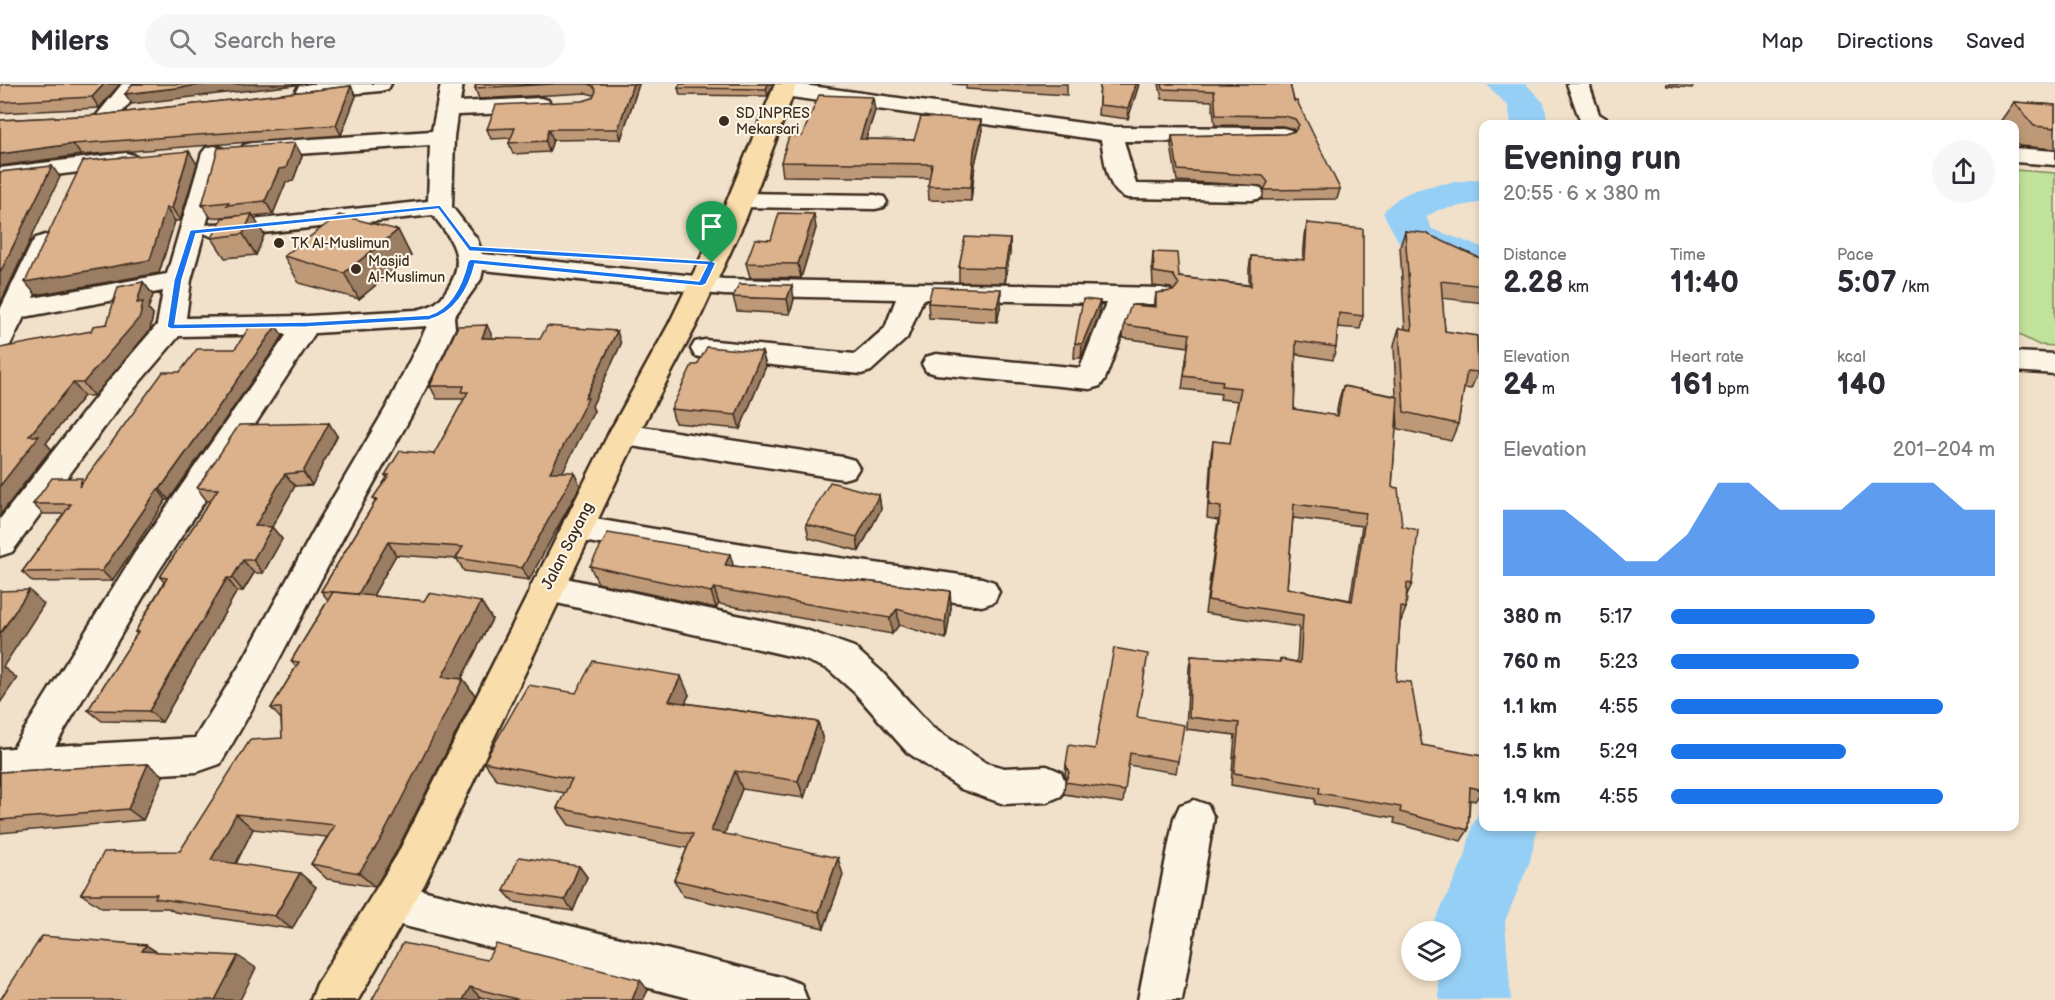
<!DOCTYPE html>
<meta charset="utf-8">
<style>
:root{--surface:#fff;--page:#f7f7f7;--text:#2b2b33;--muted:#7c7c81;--line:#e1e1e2;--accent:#1a73e8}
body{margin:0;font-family:"Balsamiq Sans",sans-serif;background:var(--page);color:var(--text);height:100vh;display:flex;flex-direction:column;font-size:22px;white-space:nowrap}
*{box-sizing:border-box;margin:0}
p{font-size:20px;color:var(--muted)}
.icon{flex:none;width:33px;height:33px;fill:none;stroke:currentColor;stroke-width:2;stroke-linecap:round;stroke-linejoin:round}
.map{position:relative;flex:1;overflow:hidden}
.drawer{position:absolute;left:1479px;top:36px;width:540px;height:711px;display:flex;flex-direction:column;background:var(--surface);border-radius:12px;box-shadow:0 3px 9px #0003}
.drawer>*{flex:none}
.tools{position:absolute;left:1401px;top:837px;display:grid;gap:12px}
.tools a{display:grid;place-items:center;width:60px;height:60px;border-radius:50%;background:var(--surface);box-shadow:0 3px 9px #0003;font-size:30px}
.pin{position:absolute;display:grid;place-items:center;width:51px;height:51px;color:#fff;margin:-62px -26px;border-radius:50% 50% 50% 0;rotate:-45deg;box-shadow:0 0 6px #0007}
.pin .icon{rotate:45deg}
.round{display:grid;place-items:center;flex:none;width:63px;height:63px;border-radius:32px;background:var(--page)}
.head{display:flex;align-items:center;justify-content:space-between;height:102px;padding:0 24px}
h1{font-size:33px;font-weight:700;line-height:45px}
.metrics{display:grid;grid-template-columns:repeat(3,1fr);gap:9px;height:102px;padding:6px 24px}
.metrics div{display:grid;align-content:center}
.metrics b{font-size:30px;font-weight:700}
.metrics small{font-size:16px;font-weight:400}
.metrics p{font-size:16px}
.chart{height:168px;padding:12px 24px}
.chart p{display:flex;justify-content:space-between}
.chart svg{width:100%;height:108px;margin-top:6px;fill:var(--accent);opacity:.7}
ul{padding:0 24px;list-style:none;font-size:20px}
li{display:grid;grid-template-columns:96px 72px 1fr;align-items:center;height:45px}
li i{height:15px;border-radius:8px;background:var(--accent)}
header{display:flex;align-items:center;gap:36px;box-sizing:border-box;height:84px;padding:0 30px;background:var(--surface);border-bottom:2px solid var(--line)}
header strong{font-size:28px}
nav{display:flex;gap:33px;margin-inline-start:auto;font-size:21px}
.search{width:420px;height:54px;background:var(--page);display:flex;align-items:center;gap:15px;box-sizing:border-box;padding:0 21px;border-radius:33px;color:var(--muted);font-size:22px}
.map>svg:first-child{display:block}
.green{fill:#c1e29b;stroke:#7e865c;stroke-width:1.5}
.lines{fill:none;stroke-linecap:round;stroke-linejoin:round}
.river{fill:#96cff6;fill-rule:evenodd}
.minor-casing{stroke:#3b2a1e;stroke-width:5}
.major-casing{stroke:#3b2a1e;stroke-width:5}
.minor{fill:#fcf5e5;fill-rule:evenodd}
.major{fill:#f9deab;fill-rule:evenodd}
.wall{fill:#bd9978;stroke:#3b2a1e;stroke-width:1.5;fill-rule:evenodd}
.shaded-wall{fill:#9a7d62;stroke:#3b2a1e;stroke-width:1.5}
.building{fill:#dcb28c;stroke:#3b2a1e;stroke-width:1.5;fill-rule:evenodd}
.route{fill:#1a73e8;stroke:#fff;stroke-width:1.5;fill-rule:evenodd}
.poi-dot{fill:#3b2a1e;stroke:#fcf5e5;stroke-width:2}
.labels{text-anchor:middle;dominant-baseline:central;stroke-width:4.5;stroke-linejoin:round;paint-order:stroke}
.far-poi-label{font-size:14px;fill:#3b2a1e;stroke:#fcf5e5;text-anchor:start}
.street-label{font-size:16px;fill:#3b2a1e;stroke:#fcf5e5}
</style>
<header>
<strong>Milers</strong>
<div class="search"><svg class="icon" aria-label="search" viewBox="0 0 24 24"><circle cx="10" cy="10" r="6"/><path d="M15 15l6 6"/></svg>Search here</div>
<nav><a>Map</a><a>Directions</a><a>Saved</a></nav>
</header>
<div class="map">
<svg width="2055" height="916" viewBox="0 0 2055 916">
<rect width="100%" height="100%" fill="#f2e1ca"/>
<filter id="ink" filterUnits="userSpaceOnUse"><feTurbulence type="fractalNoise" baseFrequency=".0167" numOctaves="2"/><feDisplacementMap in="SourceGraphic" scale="12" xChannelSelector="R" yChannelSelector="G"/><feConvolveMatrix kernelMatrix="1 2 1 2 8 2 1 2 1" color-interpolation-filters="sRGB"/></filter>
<g filter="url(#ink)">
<!-- green -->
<path class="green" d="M2015,86L2055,89V262L2039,261L2015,249Z"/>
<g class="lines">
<!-- river -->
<g class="river">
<path d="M1486,0H1526L1544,19L1548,40H1511L1508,22Z"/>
<path d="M1484,94V118L1438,126L1426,133L1432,145L1484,164V192L1401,162L1383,129C1403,99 1451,100 1484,94Z"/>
<path d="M1484,720V742H1538L1530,777L1505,837L1511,916H1439L1438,886H1450V848H1436L1435,837L1465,773L1472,742Z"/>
</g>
<!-- minor casing -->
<g class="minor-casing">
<g id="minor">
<path d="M122,0H145L115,37L107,39L99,37L96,32Z"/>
<path d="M311,0H391L388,5L380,7L307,14L299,12L296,7L299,2Z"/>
<path d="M441,0H463L460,18L540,14L548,16L551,21L548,26L540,28L457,31L454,53L452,123L477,155L482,170L724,195L1161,204L1171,206L1175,212L1171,218L1161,220H1133L1105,295L1100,302L1090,305L936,290L926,287L922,280L926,273L936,270L1080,284L1106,219L923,215L907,254L871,287L861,290L705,274L695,272L691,265L695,258L705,256L855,270L885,244L896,215L724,211L483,186L481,195L454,233L455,244C423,316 382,383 344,452C303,528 265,606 220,680L197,688L0,699V665L13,664L134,470L287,250L179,252L126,314L12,468L0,472V435L106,300L157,241L163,207L24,233L10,261L0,264V226L32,159L36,154L45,151L54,154L58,159L33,214L167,190L202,69L206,64L214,62L222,64L226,69L206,141L428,117L430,61L252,73L244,71L240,66L244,61L252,59L432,47ZM433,131C453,157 468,176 446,207C438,220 431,223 416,226L307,232L186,234L191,196L204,149L215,154ZM427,242L387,322L318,439L243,576L195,654L55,662L158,488L315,249Z"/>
<path d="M778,0H796L1111,43L1283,44L1291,46L1295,51L1291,56L1283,58L1124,57L1136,100L1252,102L1261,104L1264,109L1261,114L1252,116L1128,114C1106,109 1105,75 1101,56L784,12L776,10L773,5Z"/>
<path d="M1567,0H1589L1599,30L1607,35L1610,40L1581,39Z"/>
<path d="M2014,64L2055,67V81L2014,78Z"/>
<path d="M126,69L134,71L138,76L134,81L0,98V84Z"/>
<path d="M740,109L875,111L884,113L887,118L884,123L875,125L740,123L731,121L728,116L731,111Z"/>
<path d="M2014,268L2055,270V290L2014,287Z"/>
<path d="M623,340L843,373L854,376L859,384L854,392L843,395L612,359L608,351L612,343Z"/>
<path d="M577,432L761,463L982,494L994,498L999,508L994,518L982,522L761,489L577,456L565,453L561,444L565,435Z"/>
<path d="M547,490L806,546L854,563L881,587L933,644L986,679L1004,684L1047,682L1061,688L1066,700L1061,712L1047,718L1004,720L961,705L907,668L855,609L828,585L803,575L535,514L530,504L535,494Z"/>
<path d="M1194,716L1208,721L1214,734L1182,916H1138L1174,734L1180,721Z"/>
<path d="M393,799L785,894L801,900L807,916H697L393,839L378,833L372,819L378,805Z"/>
</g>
</g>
<!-- major casing -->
<g class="major-casing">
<path id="major" d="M775,0H797L746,134L697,240L638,351L425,799L358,916H311L317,900L397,771L608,351L669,240L720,134Z"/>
</g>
<!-- minor -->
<use href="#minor" class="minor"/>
<!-- major -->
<use href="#major" class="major"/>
</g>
<!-- wall -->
<g class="wall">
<path d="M120,0L99,24L0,29V2Z"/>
<path d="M476,0H639L621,55L553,56L549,68L513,70L509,59L511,54L491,55L487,45L583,17L593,14L594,11L586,9L479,15L475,4Z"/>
<path d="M680,0H773L768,12L680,11L678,4Z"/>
<path d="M953,0H1067V11L966,5V1Z"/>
<path d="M1100,0H1139L1128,35L1098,31Z"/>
<path d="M1159,0H1290L1294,17L1340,105L1337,115L1262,116L1264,105L1261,102L1177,97L1171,62L1172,52L1285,50L1295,47L1293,45L1283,42L1215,41L1212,17L1162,15Z"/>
<path d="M1666,0H1694L1692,4L1667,2Z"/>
<path d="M351,2L356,12L341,51L81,71L0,82V36L100,31Z"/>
<path d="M2014,18L2055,21V65L2020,62L2014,56V40H2002L2000,38Z"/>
<path d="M875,27L866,55L914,56L981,36L982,50L975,80L971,117L929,116L928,102L930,94L783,92L781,78L802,52Z"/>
<path d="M302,72L293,97L286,98L273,130L253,132L264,151L256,171L225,174L212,154L234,132L211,134L202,121Z"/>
<path d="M197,80L180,137H175L159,189L36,211Z"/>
<path d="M1307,139L1363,232L1360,245L1338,243L1336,263L1333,276L1296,270L1294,325L1336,332L1339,315L1343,302L1396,312L1394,261L1399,244L1405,245L1400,163L1405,147L1484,176V219L1442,214L1445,247L1478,288L1471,305L1464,304L1458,340L1451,357L1398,345L1397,326L1392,403L1402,442L1412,500L1407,511L1406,524L1401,537L1400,536L1396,597L1422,661L1483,706L1475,717L1470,716L1468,746L1461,757L1394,739L1395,734L1315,720V715L1231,701L1235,651L1186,645L1189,584L1191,572L1279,578L1280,575L1297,578L1299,543L1205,529L1218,436L1207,434L1211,370L1213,357L1230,359L1238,317L1220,315L1221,310L1182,305L1188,263L1123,254L1124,241L1154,223L1156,209L1173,207L1171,204L1153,202L1152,182L1153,168L1179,193L1249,201V185L1251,172L1303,176L1305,152ZM1293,434L1362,442L1350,516L1287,504Z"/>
<path d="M816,144L801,194L750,193L746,179L771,156Z"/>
<path d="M398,146L411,172L359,215L299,199L284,172Z"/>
<path d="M1010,155V169L1005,199L959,198V183Z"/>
<path d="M143,198L153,211L148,225L153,231L150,246L94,312H84L46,359L51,365L0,431L91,247L107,240Z"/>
<path d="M733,213L794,215L790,230L737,227Z"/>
<path d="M1100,217L1099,231L1081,274H1074L1075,259Z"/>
<path d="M928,219H1001L997,238L929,234Z"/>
<path d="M283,252L169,416H166L112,497L33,498L22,488L64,430H43L33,420L84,397L180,288L235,265Z"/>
<path d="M493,254L621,260L592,322L594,327L562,388L580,401L579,404L529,496L464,487L457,475L396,471L373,512L424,517L481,518L492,535L462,594L475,611L395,770L375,803L327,795L311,780L327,753L253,745L236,780L316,803L292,845L175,828L168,824H102L81,810L180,767L282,654L281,635L271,624L296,583L291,577L328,516L321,507L375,418L373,414L387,394L385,391L434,370L464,315H437L430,302Z"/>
<path d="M762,268L766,282L740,345L675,339L671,325L697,281Z"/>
<path d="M337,352L312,401L295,402L272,443L282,455L263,489H254L243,507H237L162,638L102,637L88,626L137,550L135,548L164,498L160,493L210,417H207L197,404Z"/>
<path d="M879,411L881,425L859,467L809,454L806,440Z"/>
<path d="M590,482H733L950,507L951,524L946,555L899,541L892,550L719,520L716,524L598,499Z"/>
<path d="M576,609L689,611L685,619L818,638L823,657L804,714L742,705L724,750L843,791L824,844L683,812L674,796L687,764L569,741L557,724L565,709L497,696L484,678Z"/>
<path d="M1138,633L1178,677L1176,689L1128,681L1123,719L1064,710L1065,698L1066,695L1065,692L1066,680L1095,665Z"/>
<path d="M148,680L163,692L143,736L0,749V688Z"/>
<path d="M579,782L587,793L573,827L514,818L504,807Z"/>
<path d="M487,876L648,906L643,916H493L480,913L479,916H372Z"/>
</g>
<!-- shaded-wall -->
<g class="shaded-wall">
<path d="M104,0H120L99,24L92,13Z"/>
<path d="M209,0H305L132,20L125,10Z"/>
<path d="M633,0H639L621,55L618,45Z"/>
<path d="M768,0H773L768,12L766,5Z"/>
<path d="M1136,0H1139L1128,35V24Z"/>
<path d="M351,2L356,12L341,51L336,41Z"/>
<path d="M873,13L875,27L861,69L860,55Z"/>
<path d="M981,36L982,50L975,80L971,117V103L974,66Z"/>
<path d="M549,45L553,56L549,68L546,57Z"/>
<path d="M295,59L302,72L293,97L286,98L273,130L265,117L279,85Z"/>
<path d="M73,60L81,71L0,82V70Z"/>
<path d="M189,67L197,80L180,137L172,124Z"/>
<path d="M52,82L60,93L0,220V189Z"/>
<path d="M166,124L175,137L159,189L36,211L25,198Z"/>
<path d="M252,130L264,151L256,171L243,150Z"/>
<path d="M814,130L816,144L801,194L798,180Z"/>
<path d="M398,146L411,172L359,215L344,189Z"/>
<path d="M1010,155V169L1005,199V184Z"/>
<path d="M143,198L153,211L148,225L153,231L150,246L94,312L83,299L137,219Z"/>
<path d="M792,201L794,215L790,230L787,215Z"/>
<path d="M1001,205V219L997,238V223Z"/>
<path d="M1100,217L1099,231L1081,274L1082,260Z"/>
<path d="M487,241L493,254H482Z"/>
<path d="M276,242L283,252L169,416L160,405Z"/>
<path d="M617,247L621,260L592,322L594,327L556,401L550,388Z"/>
<path d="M762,268L766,282L740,345L736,331Z"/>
<path d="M73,299L84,312L46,359L51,365L0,431V402L29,352Z"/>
<path d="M329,339L337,352L312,401L303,388Z"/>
<path d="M574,388L580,401L579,404L529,496L522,484Z"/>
<path d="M285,390L295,402L265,455L255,442Z"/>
<path d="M158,405L166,416L112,497L102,487Z"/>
<path d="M879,411L881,425L859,467L857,453Z"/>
<path d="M272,443L282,455L263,489L253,476Z"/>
<path d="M388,458L396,471L367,522L358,510Z"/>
<path d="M730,470L735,487L725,481Z"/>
<path d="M243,476L254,489L243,507L232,494Z"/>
<path d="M227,494L237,507L162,638L149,627Z"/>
<path d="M714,504L719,520L716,524L711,508Z"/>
<path d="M29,506L44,520L3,583L17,594L0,619V550Z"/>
<path d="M950,507L951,524L946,555L945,539Z"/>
<path d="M481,518L492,535L454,609L442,593Z"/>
<path d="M897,525L899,541L892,550L890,534Z"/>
<path d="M681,592L689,611L678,635L669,617Z"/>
<path d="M463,595L475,611L395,770L375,803L359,789Z"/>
<path d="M818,638L823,657L804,714L798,697Z"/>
<path d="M148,680L163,692L143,736L128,725Z"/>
<path d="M735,687L742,705L719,764L711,747Z"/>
<path d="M236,730L253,745L230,791L211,776Z"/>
<path d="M838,774L843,791L824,844L819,828Z"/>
<path d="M579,782L587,793L573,827L565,816Z"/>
<path d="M300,789L316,803L292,845L275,832Z"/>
<path d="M146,861L166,874L142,867Z"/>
<path d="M238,872L256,884L240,916H215Z"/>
<path d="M640,896L648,906L643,916H632Z"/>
<path d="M470,903L480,913L479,916H463Z"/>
</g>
<!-- building -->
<g class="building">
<path d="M3,0H104L92,13L0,18V2Z"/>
<path d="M133,0H209L125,10Z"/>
<path d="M476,0H554L475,4Z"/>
<path d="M588,0H633L618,45H549L546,57L509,59L515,44L487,45L496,21L583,17L593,14L596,7L593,2Z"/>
<path d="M680,0H768L766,5L678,4Z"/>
<path d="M1100,0H1136L1128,24L1099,21Z"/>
<path d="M1162,0H1290L1294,17H1297L1340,105L1264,106L1268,98L1263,92L1178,86L1172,52L1285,50L1295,47L1299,41L1295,35L1285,32L1216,31L1214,7L1163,5Z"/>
<path d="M351,2L336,41L73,60L0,70V36L100,31Z"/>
<path d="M819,11L873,13L860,55L914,56L921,33L981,36L974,66L971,103L928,102L932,80L781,78L789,52H802Z"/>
<path d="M2014,18L2055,21V44L2034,42Z"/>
<path d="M295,59L286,84L279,85L265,117L227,121L229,118L202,121L218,64Z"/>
<path d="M189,67L172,124H166L150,176L25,198L83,77Z"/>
<path d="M52,82L0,189V88Z"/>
<path d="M779,129L814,130L798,180L746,179L755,155L771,156Z"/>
<path d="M252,130L243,150L212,154L222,134Z"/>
<path d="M339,131L398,146L344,189L284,172Z"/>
<path d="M1307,139L1363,145V232L1339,229L1336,263L1296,257L1294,325L1338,332L1343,302L1398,313L1392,403L1398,404L1402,442L1418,446L1412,500L1407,499L1406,524L1401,523L1396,597L1411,598L1422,661L1482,672L1483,706L1470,703L1468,746L1400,728L1401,723L1319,709L1320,703L1234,689L1239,639L1189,633L1191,572L1280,578V575L1300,579L1303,531L1208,516L1221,423L1209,421L1213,357L1230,359L1241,304L1222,302L1223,297L1184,292L1190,250L1124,241L1131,221L1156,223V209L1173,207L1179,200L1173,191L1154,188L1153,168L1177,169L1179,193L1251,202V172L1305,176ZM1294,420L1366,429L1352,517L1287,504Z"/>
<path d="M1405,147L1425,149L1484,176V202L1441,197L1445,247L1477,252L1478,288L1467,287L1458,340L1404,328L1399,244L1412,246Z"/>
<path d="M965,153L1010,155L1005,184L959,183Z"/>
<path d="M143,198L137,219L143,218L140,233L83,299H73L29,352H39L0,402V264L91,247L93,242L107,240L118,203Z"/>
<path d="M739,200L792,201L787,215L733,213Z"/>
<path d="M932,203L1001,205L997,223L928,219Z"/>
<path d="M1083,215L1100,217L1082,260L1075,259Z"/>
<path d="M487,241L482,254L540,255L547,242L617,247L585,314H588L550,388H574L573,391L522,484L456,474L463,463L388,458L358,510L321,507L377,415L373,414L389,391H385L400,367L434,370L468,308H462L464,302H430L458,242Z"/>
<path d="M250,242H276L160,405H158L102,487L22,488L71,420H33L52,394H82L79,403L163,288H180L197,265H235Z"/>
<path d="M707,263L762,268L736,331L671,325L692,281H697Z"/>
<path d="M329,339L303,388L285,390L255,442L272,443L253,476H243L232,494H227L149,627L88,626L138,548H135L167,494L160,493L218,405L197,404L239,341Z"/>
<path d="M830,398L879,411L857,453L806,440Z"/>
<path d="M608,449L730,470L725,481L950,507L945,539L897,525L890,534L714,504L711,508L590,482Z"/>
<path d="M29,506L0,550V507Z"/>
<path d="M333,508L424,517L429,509L481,518L442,593L463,595L381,755L359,789L311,780L335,741L236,730L211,776L300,789L275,832L155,814L157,810H81L104,768L180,767L250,656L282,654L281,624H271L299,578L291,577Z"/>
<path d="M1114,564L1148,570L1137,633L1184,641L1178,677L1130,669L1125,707L1065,698L1069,689L1066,680L1069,661L1095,665Z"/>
<path d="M593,577L681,592L669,617L818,638L798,697L735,687L711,747L838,774L819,828L674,796L693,750L557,724L572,695L484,678L528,601L576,609Z"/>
<path d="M148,680L128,725L0,736V688Z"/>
<path d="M519,773L579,782L565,816L504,807Z"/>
<path d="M42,852L146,861L142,867L238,872L215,916H0Z"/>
<path d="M403,859L487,876L496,860L640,896L632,916H520L470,903L463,916H372Z"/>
</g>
</g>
<!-- route -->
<path class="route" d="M440,121L471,162L712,177L716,179L706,200L702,202L475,180C469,205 455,229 429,236L307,243L171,245L167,243L174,196L190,146ZM438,125L469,167L707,181L699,197L471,175L468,177C463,198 452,224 429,231L307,238L175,240L182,196L196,150Z"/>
<!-- markers -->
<g class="poi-dot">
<circle cx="724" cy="37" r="6"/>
<circle cx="279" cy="159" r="6"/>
<circle cx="356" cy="185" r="6"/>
</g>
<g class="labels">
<!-- far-poi labels -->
<g class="far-poi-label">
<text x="736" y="29">SD INPRES<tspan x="736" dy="16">Mekarsari</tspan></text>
<text x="291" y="159">TK Al-Muslimun</text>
<text x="368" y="177">Masjid<tspan x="368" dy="16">Al-Muslimun</tspan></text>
</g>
<!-- street labels -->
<g class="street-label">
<text transform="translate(568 462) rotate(-63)">Jalan Sayang</text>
</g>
</g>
</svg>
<div class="tools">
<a><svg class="icon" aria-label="layers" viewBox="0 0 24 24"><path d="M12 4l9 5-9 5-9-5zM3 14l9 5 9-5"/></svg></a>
</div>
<div class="pin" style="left:712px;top:179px;background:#1e9e55"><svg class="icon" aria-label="arrive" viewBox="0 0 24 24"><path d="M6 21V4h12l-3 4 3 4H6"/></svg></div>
<section class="drawer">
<div class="head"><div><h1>Evening run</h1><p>20:55 · 6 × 380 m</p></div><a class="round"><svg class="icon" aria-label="share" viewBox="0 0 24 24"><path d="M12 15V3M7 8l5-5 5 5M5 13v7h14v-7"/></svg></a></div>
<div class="metrics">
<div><p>Distance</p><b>2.28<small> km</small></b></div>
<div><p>Time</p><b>11:40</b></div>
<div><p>Pace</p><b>5:07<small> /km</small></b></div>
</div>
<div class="metrics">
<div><p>Elevation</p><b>24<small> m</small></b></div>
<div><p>Heart rate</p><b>161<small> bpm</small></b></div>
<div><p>kcal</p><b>140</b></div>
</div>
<div class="chart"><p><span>Elevation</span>201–204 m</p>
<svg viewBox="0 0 160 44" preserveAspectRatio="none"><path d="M0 44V17L10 17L20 17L30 27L40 38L50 38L60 27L70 6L80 6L90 17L100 17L110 17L120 6L130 6L140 6L150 17L160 17V44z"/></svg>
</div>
<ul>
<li><b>380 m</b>5:17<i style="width:63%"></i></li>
<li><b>760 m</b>5:23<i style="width:58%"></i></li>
<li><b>1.1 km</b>4:55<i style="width:84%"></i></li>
<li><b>1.5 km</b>5:29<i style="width:54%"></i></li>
<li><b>1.9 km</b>4:55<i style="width:84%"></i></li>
</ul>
</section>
</div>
